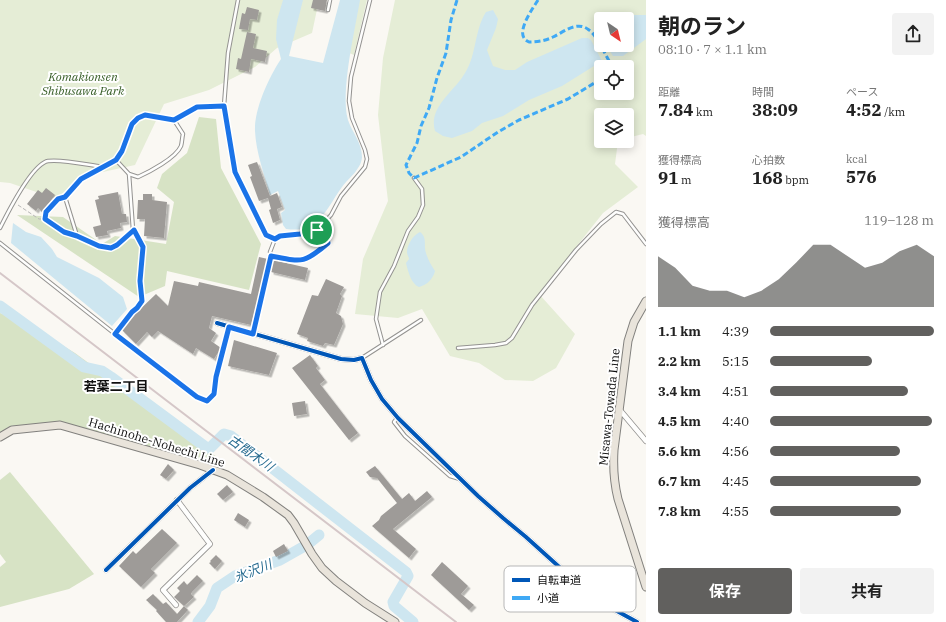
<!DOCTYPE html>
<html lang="ja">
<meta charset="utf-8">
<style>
:root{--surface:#fff;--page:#f2f2f2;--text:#222;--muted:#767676;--accent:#61605e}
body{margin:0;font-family:"IBM Plex Serif","Noto Sans JP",serif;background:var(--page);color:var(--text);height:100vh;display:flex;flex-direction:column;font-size:15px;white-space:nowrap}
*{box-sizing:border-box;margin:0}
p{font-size:13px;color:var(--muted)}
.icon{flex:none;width:22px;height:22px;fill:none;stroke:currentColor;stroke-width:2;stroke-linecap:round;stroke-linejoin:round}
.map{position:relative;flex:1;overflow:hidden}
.side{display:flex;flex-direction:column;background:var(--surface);width:300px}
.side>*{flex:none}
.needle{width:26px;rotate:145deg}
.buttons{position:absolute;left:594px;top:12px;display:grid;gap:8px}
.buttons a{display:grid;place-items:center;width:40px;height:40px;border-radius:4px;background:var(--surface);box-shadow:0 2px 10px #0003;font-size:20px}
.pin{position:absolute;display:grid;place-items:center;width:34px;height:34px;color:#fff;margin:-17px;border:2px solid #fff;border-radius:50%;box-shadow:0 1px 4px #0007}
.round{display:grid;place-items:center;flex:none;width:42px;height:42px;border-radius:4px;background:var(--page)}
.overview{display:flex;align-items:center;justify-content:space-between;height:68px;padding:0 12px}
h1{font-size:22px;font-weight:700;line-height:30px}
.metrics{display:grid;grid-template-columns:repeat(3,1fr);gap:6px;height:68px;padding:4px 12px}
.metrics div{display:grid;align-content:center}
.metrics b{font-size:17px;font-weight:700}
.metrics small{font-size:11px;font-weight:400}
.metrics p{font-size:11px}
.chart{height:112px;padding:8px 12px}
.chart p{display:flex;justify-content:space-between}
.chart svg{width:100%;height:72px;margin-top:4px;fill:var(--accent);opacity:.7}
.button{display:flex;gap:8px;margin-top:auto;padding:8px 12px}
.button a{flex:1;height:46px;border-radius:4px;background:var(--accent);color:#fff;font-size:16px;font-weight:700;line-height:46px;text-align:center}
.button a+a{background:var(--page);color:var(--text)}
ul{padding:0 12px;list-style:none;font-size:13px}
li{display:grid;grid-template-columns:64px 48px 1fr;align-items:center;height:30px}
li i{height:10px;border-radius:5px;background:var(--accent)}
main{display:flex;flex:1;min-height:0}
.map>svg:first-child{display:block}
.green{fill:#e5edd6;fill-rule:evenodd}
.forest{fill:#d7e3c5}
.water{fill:#cee6f0}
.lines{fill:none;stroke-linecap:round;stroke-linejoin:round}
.river{stroke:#cee6f0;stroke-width:11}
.building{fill:#9e9b98;filter:url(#shadow)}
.lane-casing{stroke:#949391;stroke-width:4.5}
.street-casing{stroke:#949391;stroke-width:6}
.primary-casing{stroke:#82817e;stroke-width:9}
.path{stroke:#b8b7b7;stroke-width:1;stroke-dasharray:4 2;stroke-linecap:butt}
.lane{stroke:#fefefd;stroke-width:2.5}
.street{stroke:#fefefd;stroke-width:4.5}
.primary{stroke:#e9e4db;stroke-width:7}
.rail{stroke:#d5c7c8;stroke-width:2}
.quiet{stroke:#3fa9f5;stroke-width:3;stroke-dasharray:6 3;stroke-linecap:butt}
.cycleway-casing{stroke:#fff;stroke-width:6}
.cycleway{stroke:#0057b8;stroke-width:4}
.route-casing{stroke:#fff;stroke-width:8}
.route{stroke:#1a73e8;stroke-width:5}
.labels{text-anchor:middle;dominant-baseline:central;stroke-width:4;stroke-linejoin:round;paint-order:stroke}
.park-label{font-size:12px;font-style:italic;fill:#365d26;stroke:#fff}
.street-label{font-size:12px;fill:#0e0e0e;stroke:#fff}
.neighbourhood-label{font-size:13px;font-weight:bold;fill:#0e0e0e;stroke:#fff}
.water-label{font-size:13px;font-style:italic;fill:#266b90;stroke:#fff}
.key{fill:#fff;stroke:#b7b7b7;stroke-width:1}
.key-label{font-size:11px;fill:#0e0e0e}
</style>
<main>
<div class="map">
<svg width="646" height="622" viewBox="0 0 646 622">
<defs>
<filter id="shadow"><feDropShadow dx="2.5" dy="2.5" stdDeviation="0" flood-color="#0004"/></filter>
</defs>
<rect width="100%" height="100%" fill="#faf8f3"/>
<!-- green -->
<g class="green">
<path d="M0,0H319L312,33L277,48L255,67L209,90L164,104L135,165L98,173L54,198L10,183L0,182Z"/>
<path d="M342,0H367L354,55L330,45Z"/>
<path d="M395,0H646V136L643,134L627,138V115H601V141H618L615,164L638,187L603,213L539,294L575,334L556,368L533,381L505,380L479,363L450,356L422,309L398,318L355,314L363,259L388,201L378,115L383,58ZM601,19H627V45H601ZM601,67H627V93H601Z"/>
</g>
<!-- forest -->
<g class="forest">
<path d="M199,117L216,119L221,168L261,244L249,290L167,271L165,286L139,297L17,215L63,217L102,244L115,236L166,244L174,202L157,188L162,174L187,153Z"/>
<path d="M0,313L24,322L75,353L221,460L217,467L181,458L62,422L10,426L0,433Z"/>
<path d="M10,472L94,574L69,589L0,607V567L6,562L0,554V480Z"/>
</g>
<!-- water -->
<g class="water">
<path d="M283,0H303L289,56L323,63L340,0H360C355,30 340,92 348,120C352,132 362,143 362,157C362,160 360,166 358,168C354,175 347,180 342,187C333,199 326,215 313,225C306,230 295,230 286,229L283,225L281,213L285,210L278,191L270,195C264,174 256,152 255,131C254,109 269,77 281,59L276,39L277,20Z"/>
<path d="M493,10L498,19L496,28L487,50L493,66L505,70H515L527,62L582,38H588L591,40L602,61L562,86L529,100L503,116L482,123L472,131L452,138L443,136L435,131C428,107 454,92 465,73C477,54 474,31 486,12Z"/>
<path d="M635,15H646V39L623,56H613L606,45H627V19H619L624,16Z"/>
<path d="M13,223L26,232L41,237L52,249L57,257L99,278L123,297L127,309L112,326L11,243Z"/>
<path d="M420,232C428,238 423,245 426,253C428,260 431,265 435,271C433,279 427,285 419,287C411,284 408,271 406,263L409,259C409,257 407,255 407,252C407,245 413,235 420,232Z"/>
</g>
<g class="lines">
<!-- river -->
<g class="river">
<path d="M0,306L84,367L102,371L111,377L207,448H210L224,434L231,436L406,572L408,576L393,602L394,606L413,622"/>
<path d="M308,544L319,535"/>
<path d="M198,622L210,606L217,588L235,576L280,560L303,547"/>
</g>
</g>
<!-- building -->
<g class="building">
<path d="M313,0H327L325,11L311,8Z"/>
<path d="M247,7L259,10L257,20L250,19L248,30L239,29L242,13L245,14Z"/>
<path d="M247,32L256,34L253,48L267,51L265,62L251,59L249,72L236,69L238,58L241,59Z"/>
<path d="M257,162L270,196L277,193L282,207L277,209L280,220L273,223L269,210L271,209L268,198L259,201L250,177L252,176L248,165Z"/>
<path d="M46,188L55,195L42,212L38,208L36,211L27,204L38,190L42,193Z"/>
<path d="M118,192L122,214H126L127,222L120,223L121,228L107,231L108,235L96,237L93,227L101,225L95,200L99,199L98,196Z"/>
<path d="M143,194H152V200L167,202L164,238L144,236L145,219H137L138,200H143Z"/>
<path d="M259,257L268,259L251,325L212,316L209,328L216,333L211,341L221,348L214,359L196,348L193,354L158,331L152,337L147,332L136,344L122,330L132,317L156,294L168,306L174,281L198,286L199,282L251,294Z"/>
<path d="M273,260L308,268L305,280L271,272Z"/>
<path d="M326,279L344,287L340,294L342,296L336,313L341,316L343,324L334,345L325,343L323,346L307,341L308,338L297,334L312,295L318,296Z"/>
<path d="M234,340L277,353L269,375L228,366Z"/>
<path d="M310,355L318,366L316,368L325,380L320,384L358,433L349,440L292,368Z"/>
<path d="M305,401L307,414L294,416L292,403Z"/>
<path d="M168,464L174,470L166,479L160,475Z"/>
<path d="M375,466L402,499L409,493L415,501L427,491L432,497L393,529L416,549L409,558L372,526L379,520L381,516L397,503L377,478L370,477L366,472Z"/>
<path d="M227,485L233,492L223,500L217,494Z"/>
<path d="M238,513L249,520L245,527L234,520Z"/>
<path d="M162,529L177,543L151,569L155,573L141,587L119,566L133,551L136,554Z"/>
<path d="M284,544L288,551L276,557L273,551Z"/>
<path d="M216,555L222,561L215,569L209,563L211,562L210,561Z"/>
<path d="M442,562L468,586L461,594L474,605L469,610L431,575Z"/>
<path d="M197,575L203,581L192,592L191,594L194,597L184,606L188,610L177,622H166L156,611L157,610L146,600L153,594L163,604L166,602L177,614L184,606L174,597L180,591L177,588L184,581L187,585Z"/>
</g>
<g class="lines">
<!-- lane casing -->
<g class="lane-casing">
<g id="lane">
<path d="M238,0L228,53L224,106L235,172L266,235L275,239L280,236L300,234L317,230L331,215L341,196L365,167L367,159L365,150L352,118L349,101L351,77L370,0"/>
<path d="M328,10L330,0"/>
<path d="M116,160L129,174L138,177C149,172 176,158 181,146C182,143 182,138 183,134L174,120"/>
<path d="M129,174L133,230C107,254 107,251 77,236L65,197L81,179L116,160L122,151L132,124L138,118L145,115L174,120L197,107L224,106"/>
<path d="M65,197C54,200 47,209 45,219L64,232L76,235"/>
<path d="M0,228C7,214 32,164 48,161C64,159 87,165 103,167"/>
<path d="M0,243L115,334L197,397L207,401L214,395L216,377L229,327"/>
<path d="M271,256C302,262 304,264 328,243L326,235L317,230"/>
<path d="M253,333L267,276L271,256L270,252L275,239"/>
<path d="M115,334L132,313L137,308L142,301L141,281L143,247L133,230"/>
<path d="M383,345L376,319L380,292L394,266L408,231L418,217L423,205L422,189L414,178"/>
<path d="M458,348L495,345L506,343L512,338L532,305L576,250L601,224L616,212L623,214L646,244"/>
<path d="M362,358L421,320"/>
<path d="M397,418L394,422L405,436L450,476L460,479"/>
</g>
</g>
<!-- street casing -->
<g class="street-casing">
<g id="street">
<path d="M217,323L341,359L354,360L362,358L371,380L382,399L398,418L478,496L503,518L526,537L587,592L595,599L637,622"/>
<path d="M619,409L646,441"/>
<path d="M106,570L190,488L213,470"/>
<path d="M176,605L163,590L210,544L177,500"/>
</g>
</g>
<!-- primary casing -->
<g class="primary-casing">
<g id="primary">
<path d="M646,301L634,322L628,341L614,450C613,467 614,483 618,499L646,587"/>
<path d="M0,437L12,430L60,425L200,465L227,475L263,497L288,515L294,523L312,554L322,568L336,581L365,603L395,622"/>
</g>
</g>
<!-- path -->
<path class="path" d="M18,205L39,219H41"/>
<!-- lane -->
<use href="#lane" class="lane"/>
<!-- street -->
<use href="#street" class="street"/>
<!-- primary -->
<use href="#primary" class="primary"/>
<!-- rail -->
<path class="rail" d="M0,273L456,622"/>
<!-- quiet -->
<g class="quiet">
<path d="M457,0L451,20L446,53L437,78L429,108L421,126L417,143L406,165L409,173L414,178L461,157L498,132L519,120L568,99L601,79"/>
<path d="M538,0C533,8 518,29 524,38C525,40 527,41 529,42C537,42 545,41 553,37C564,32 577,20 589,30C597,35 605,55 611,64V67"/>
</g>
<!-- cycleway casing -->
<g class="cycleway-casing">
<g id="cycleway">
<path d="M217,323L341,359L354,360L362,358L371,380L382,399L398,418L478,496L503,518L526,537L587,592L595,599L637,622"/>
<path d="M106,570L190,488L213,470"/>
</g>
</g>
<!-- cycleway -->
<use href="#cycleway" class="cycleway"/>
</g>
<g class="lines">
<!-- route casing -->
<g class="route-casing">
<path id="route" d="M224,106L235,172L266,235L275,239L280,236L300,234L317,230L326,235L328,243C304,264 302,262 271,256L253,334L229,327L216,377L214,394L207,401L197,397L115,334L132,312L137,308L142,301L140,281L143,247L134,230L117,245L111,248L99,246L77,236L64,232L45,219L46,212L58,199L65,197L81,179L116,160L122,151L132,124L138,118L145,115L174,120L197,107Z"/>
</g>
<!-- route -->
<use href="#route" class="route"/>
</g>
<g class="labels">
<!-- park labels -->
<g class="park-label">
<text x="83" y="76">Komakionsen<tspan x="83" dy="14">Shibusawa Park</tspan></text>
</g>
<!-- street labels -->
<g class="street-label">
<text transform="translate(609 407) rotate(-84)">Misawa-Towada Line</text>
<text transform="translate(157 442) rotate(17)">Hachinohe-Nohechi Line</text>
</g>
<!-- neighbourhood labels -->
<g class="neighbourhood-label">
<text x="116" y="386">若葉二丁目</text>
</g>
<!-- water labels -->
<g class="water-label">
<text transform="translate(251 453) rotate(35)">古間木川</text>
<text transform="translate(253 571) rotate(-22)">氷沢川</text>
</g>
</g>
<!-- legend -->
<rect x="504" y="566" width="132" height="46" rx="6" class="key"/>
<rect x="512" y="578" width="18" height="4" fill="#0057b8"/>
<rect x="512" y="596" width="18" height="4" fill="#3fa9f5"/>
<g class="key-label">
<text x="537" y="584">自転車道</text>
<text x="537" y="602">小道</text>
</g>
</svg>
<div class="buttons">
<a><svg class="needle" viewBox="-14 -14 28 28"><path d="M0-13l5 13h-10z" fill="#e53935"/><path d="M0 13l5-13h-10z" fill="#767676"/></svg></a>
<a><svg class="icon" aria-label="locate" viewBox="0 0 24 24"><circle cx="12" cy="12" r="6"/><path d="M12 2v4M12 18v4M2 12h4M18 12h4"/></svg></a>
<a><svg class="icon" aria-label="layers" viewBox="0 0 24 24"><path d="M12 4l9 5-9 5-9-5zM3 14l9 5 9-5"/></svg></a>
</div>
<div class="pin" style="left:317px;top:230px;background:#1e9e55"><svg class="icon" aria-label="arrive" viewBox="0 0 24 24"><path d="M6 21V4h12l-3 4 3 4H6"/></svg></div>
</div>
<section class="side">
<div class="overview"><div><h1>朝のラン</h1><p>08:10 · 7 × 1.1 km</p></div><a class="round"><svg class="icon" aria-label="share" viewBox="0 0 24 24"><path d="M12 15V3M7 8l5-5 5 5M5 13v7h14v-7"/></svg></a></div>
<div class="metrics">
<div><p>距離</p><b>7.84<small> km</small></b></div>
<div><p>時間</p><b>38:09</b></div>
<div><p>ペース</p><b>4:52<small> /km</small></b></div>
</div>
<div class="metrics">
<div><p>獲得標高</p><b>91<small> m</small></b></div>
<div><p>心拍数</p><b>168<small> bpm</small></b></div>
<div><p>kcal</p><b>576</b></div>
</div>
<div class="chart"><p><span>獲得標高</span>119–128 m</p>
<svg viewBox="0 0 160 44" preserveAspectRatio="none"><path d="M0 44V13L10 20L20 31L30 34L40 34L50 38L60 34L70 27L80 17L90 6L100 6L110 13L120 20L130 17L140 10L150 6L160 13V44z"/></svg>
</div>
<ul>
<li><b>1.1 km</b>4:39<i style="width:100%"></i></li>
<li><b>2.2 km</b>5:15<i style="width:62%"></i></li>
<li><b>3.4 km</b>4:51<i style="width:84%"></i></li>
<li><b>4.5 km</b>4:40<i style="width:99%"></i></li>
<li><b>5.6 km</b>4:56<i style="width:79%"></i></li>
<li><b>6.7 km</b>4:45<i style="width:92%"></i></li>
<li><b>7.8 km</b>4:55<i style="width:80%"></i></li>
</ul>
<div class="button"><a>保存</a><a>共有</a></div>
</section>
</main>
